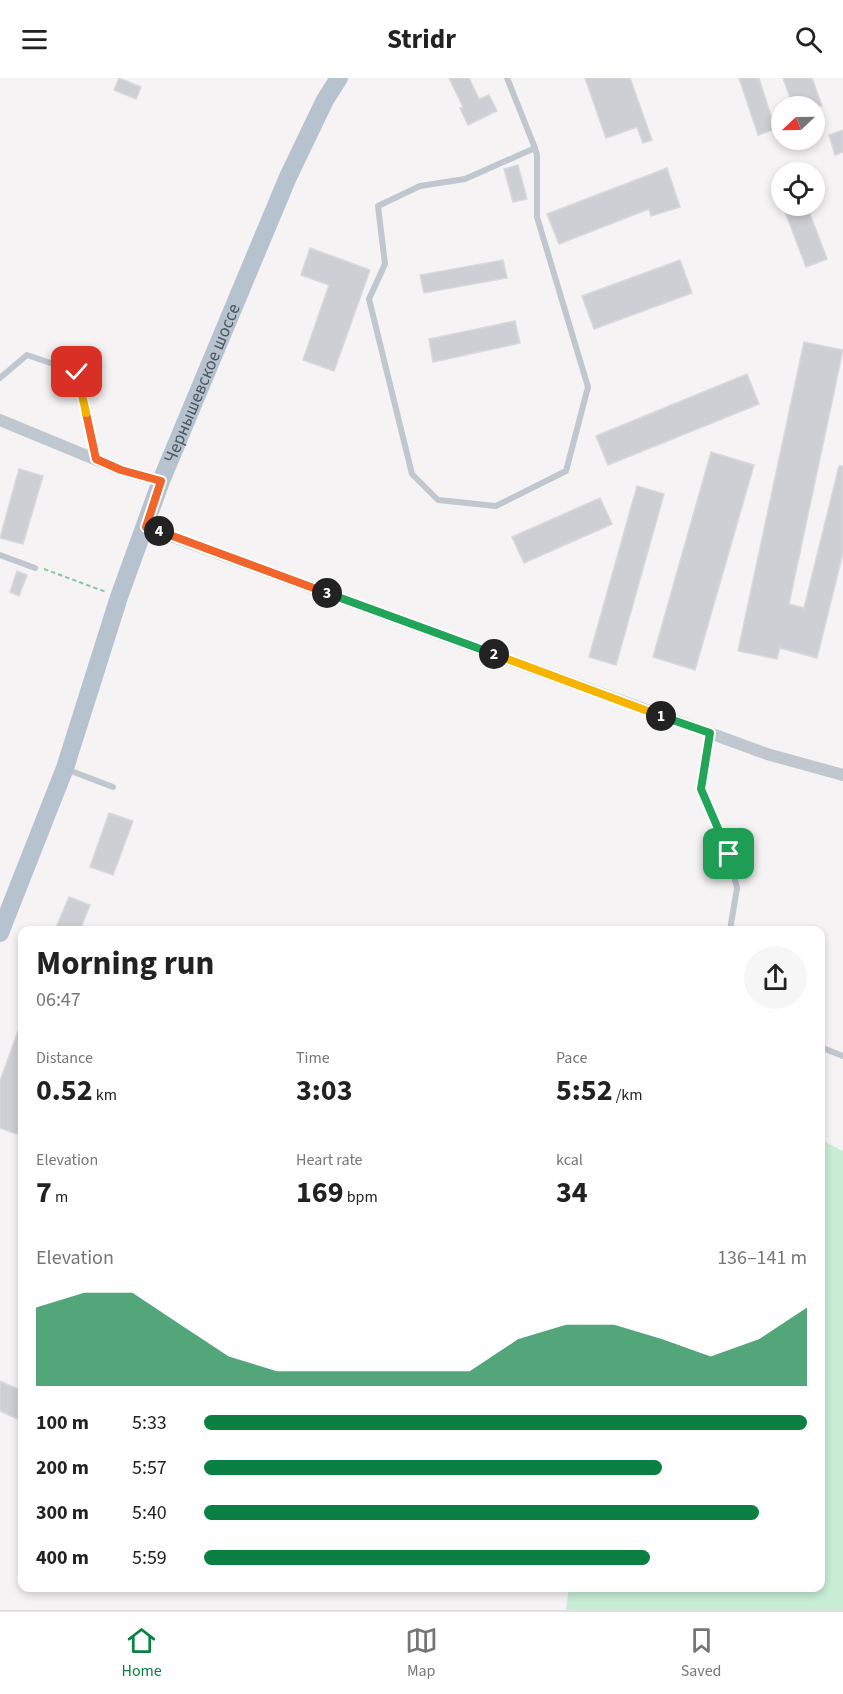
<!DOCTYPE html>
<meta charset="utf-8">
<style>
:root{--surface:#fff;--page:#f6f6f6;--text:#222;--muted:#767676;--line:#e0e0e0;--accent:#0b8043}
body{margin:0;font-family:"Source Sans 3",sans-serif;background:var(--page);color:var(--text);height:100vh;display:flex;flex-direction:column;font-size:22px;white-space:nowrap}
*{box-sizing:border-box;margin:0}
p{font-size:20px;color:var(--muted)}
.icon{flex:none;width:33px;height:33px;fill:none;stroke:currentColor;stroke-width:2;stroke-linecap:round;stroke-linejoin:round}
.map{position:relative;flex:1;overflow:hidden}
.drawer{position:absolute;left:18px;top:848px;width:807px;height:666px;display:flex;flex-direction:column;background:var(--surface);border-radius:12px;box-shadow:0 3px 9px #0003}
.drawer>*{flex:none}
.needle{width:39px;rotate:248deg}
.controls{position:absolute;left:771px;top:18px;display:grid;gap:12px}
.controls a{display:grid;place-items:center;width:54px;height:54px;border-radius:50%;background:var(--surface);box-shadow:0 3px 9px #0003;font-size:30px}
.pin{position:absolute;display:grid;place-items:center;width:51px;height:51px;color:#fff;margin:-26px;border-radius:12px;box-shadow:0 3px 9px #0006}
.km{position:absolute;width:30px;height:30px;margin:-15px;border-radius:50%;background:#222;color:#fff;font-size:16px;line-height:30px;text-align:center}
.round{display:grid;place-items:center;flex:none;width:63px;height:63px;border-radius:32px;background:var(--page)}
.headline{display:flex;align-items:center;justify-content:space-between;height:102px;padding:0 18px}
h1{font-size:33px;font-weight:700;line-height:45px}
.metrics{display:grid;grid-template-columns:repeat(3,1fr);gap:9px;height:102px;padding:6px 18px}
.metrics div{display:grid;align-content:center}
.metrics b{font-size:30px;font-weight:700}
.metrics small{font-size:16px;font-weight:400}
.metrics p{font-size:16px}
.chart{height:168px;padding:12px 18px}
.chart p{display:flex;justify-content:space-between}
.chart svg{width:100%;height:108px;margin-top:6px;fill:var(--accent);opacity:.7}
ul{padding:0 18px;list-style:none;font-size:20px}
li{display:grid;grid-template-columns:96px 72px 1fr;align-items:center;height:45px}
li i{height:15px;border-radius:8px;background:var(--accent)}
header{display:flex;justify-content:space-between;align-items:center;height:78px;padding:0 18px;background:var(--surface);font-size:27px;font-weight:700}
.tabs{display:flex;justify-content:space-around;align-items:center;height:84px;border-top:2px solid var(--line);background:var(--surface);font-size:16px;color:var(--muted)}
.tabs a{display:grid;justify-items:center;gap:3px}
.tabs .current{color:var(--accent)}
.map>svg:first-child{display:block}
.green{fill:#c7edd5}
.building{fill:#cdcfd5;stroke:#d8d9dd;stroke-width:1.5}
.lines{fill:none;stroke-linecap:round;stroke-linejoin:round}
.path{stroke:#82c8a5;stroke-width:2;stroke-dasharray:4.5 3;stroke-linecap:butt}
.lane{stroke:#c0c7ce;stroke-width:6}
.street{stroke:#c0c7ce;stroke-width:12}
.primary{stroke:#b6c2ce;stroke-width:18}
.split-1-casing{stroke:#fff;stroke-width:12}
.split-2-casing{stroke:#fff;stroke-width:12}
.split-3-casing{stroke:#fff;stroke-width:12}
.split-4-casing{stroke:#fff;stroke-width:12}
.split-5-casing{stroke:#fff;stroke-width:12}
.split-6-casing{stroke:#fff;stroke-width:12}
.split-1{stroke:#22a559;stroke-width:8}
.split-2{stroke:#f5b400;stroke-width:8}
.split-3{stroke:#22a559;stroke-width:8}
.split-4{stroke:#f0652b;stroke-width:8}
.split-5{stroke:#f0652b;stroke-width:8}
.split-6{stroke:#f5b400;stroke-width:8}
.labels{text-anchor:middle;dominant-baseline:central;stroke-width:4.5;stroke-linejoin:round;paint-order:stroke}
.street-label{font-size:18px;fill:#4c565f;stroke:#fff}
</style>
<header><svg class="icon" aria-label="menu" viewBox="0 0 24 24"><path d="M4 6h16M4 12h16M4 18h16"/></svg>Stridr<svg class="icon" aria-label="search" viewBox="0 0 24 24"><circle cx="10" cy="10" r="6"/><path d="M15 15l6 6"/></svg></header>
<div class="map">
<svg width="843" height="1532" viewBox="0 0 843 1532">
<rect width="100%" height="100%" fill="#f5f3f3"/>
<!-- green -->
<path class="green" d="M821,1062L843,1073V1532H566L569,1509H820Z"/>
<!-- building -->
<g class="building">
<path d="M119,0L141,9L136,21L114,12Z"/>
<path d="M449,0H469L479,21L489,17L497,33L468,47L460,30L463,29Z"/>
<path d="M585,0H630L652,62L643,65L637,49L606,60Z"/>
<path d="M739,0H759L775,51L758,57Z"/>
<path d="M783,0H812L822,28H793Z"/>
<path d="M843,52V74L835,77L829,57Z"/>
<path d="M518,87L527,121L513,124L504,91Z"/>
<path d="M667,90L680,129L651,138L649,131L559,166L547,136Z"/>
<path d="M783,128H807L827,181L806,189Z"/>
<path d="M310,170L370,192L334,293L303,282L329,207L301,197Z"/>
<path d="M503,182L507,200L424,215L420,197Z"/>
<path d="M680,182L692,215L594,251L582,218Z"/>
<path d="M515,243L520,265L433,284L429,261Z"/>
<path d="M804,264L843,272L789,526L804,530L839,388H843V475L817,580L780,570L777,581L738,573Z"/>
<path d="M747,296L759,326L608,387L596,358Z"/>
<path d="M711,374L754,387L695,592L653,579Z"/>
<path d="M19,391L43,398L23,466L0,460Z"/>
<path d="M637,408L664,416L616,587L589,579Z"/>
<path d="M600,420L612,446L524,485L512,459Z"/>
<path d="M17,493L27,497L19,518L10,514Z"/>
<path d="M109,735L133,743L113,797L90,789Z"/>
<path d="M69,819L90,827L80,852H55Z"/>
<path d="M21,945L22,1041L17,1056L0,1050V1003Z"/>
<path d="M0,1303L22,1313V1343L0,1333Z"/>
</g>
<g class="lines">
<!-- path -->
<path class="path" d="M44,491L106,514"/>
<!-- lane -->
<g class="lane">
<path d="M507,0L535,70L537,77V139L588,309L566,393L496,428L438,422L412,396L369,221L385,186L378,128L420,108L465,101L535,70"/>
<path d="M0,300L27,277L77,294L96,381"/>
<path d="M0,477L35,490"/>
<path d="M710,655L701,711L729,776L737,810L730,852"/>
<path d="M66,691L113,709"/>
<path d="M820,969L843,978"/>
</g>
<!-- street -->
<g class="street">
<path d="M0,342L121,392L161,403"/>
<path d="M146,449L767,676L843,697"/>
</g>
<!-- primary -->
<path class="primary" id="s1" d="M0,855L65,690L119,519L161,403L288,99L325,22L339,0"/>
</g>
<g class="lines">
<!-- split-1 casing -->
<g class="split-1-casing">
<path id="split-1" d="M661,638L710,655L701,711L729,776"/>
</g>
<!-- split-2 casing -->
<g class="split-2-casing">
<path id="split-2" d="M494,576L661,638"/>
</g>
<!-- split-3 casing -->
<g class="split-3-casing">
<path id="split-3" d="M327,515L494,576"/>
</g>
<!-- split-4 casing -->
<g class="split-4-casing">
<path id="split-4" d="M159,453L327,515"/>
</g>
<!-- split-5 casing -->
<g class="split-5-casing">
<path id="split-5" d="M86,335L96,381L121,392L161,403L146,449L159,453"/>
</g>
<!-- split-6 casing -->
<g class="split-6-casing">
<path id="split-6" d="M77,294L86,335"/>
</g>
<!-- split-1 -->
<use href="#split-1" class="split-1"/>
<!-- split-2 -->
<use href="#split-2" class="split-2"/>
<!-- split-3 -->
<use href="#split-3" class="split-3"/>
<!-- split-4 -->
<use href="#split-4" class="split-4"/>
<!-- split-5 -->
<use href="#split-5" class="split-5"/>
<!-- split-6 -->
<use href="#split-6" class="split-6"/>
</g>
<g class="labels">
<!-- street labels -->
<g class="street-label">
<text stroke="none"><textPath href="#s1" startOffset="586">Чернышевское шоссе</textPath></text>
</g>
</g>
</svg>
<div class="controls">
<a><svg class="needle" viewBox="-14 -14 28 28"><path d="M0-13l5 13h-10z" fill="#e53935"/><path d="M0 13l5-13h-10z" fill="#767676"/></svg></a>
<a><svg class="icon" aria-label="locate" viewBox="0 0 24 24"><circle cx="12" cy="12" r="6"/><path d="M12 2v4M12 18v4M2 12h4M18 12h4"/></svg></a>
</div>
<div class="pin" style="left:729px;top:776px;background:#1e9e55"><svg class="icon" aria-label="arrive" viewBox="0 0 24 24"><path d="M6 21V4h12l-3 4 3 4H6"/></svg></div>
<div class="pin" style="left:77px;top:294px;background:#d93025"><svg class="icon" aria-label="check" viewBox="0 0 24 24"><path d="M5 12l5 5 9-10"/></svg></div>
<b class="km" style="left:661px;top:638px">1</b>
<b class="km" style="left:494px;top:576px">2</b>
<b class="km" style="left:327px;top:515px">3</b>
<b class="km" style="left:159px;top:453px">4</b>
<section class="drawer">
<div class="headline"><div><h1>Morning run</h1><p>06:47</p></div><a class="round"><svg class="icon" aria-label="share" viewBox="0 0 24 24"><path d="M12 15V3M7 8l5-5 5 5M5 13v7h14v-7"/></svg></a></div>
<div class="metrics">
<div><p>Distance</p><b>0.52<small> km</small></b></div>
<div><p>Time</p><b>3:03</b></div>
<div><p>Pace</p><b>5:52<small> /km</small></b></div>
</div>
<div class="metrics">
<div><p>Elevation</p><b>7<small> m</small></b></div>
<div><p>Heart rate</p><b>169<small> bpm</small></b></div>
<div><p>kcal</p><b>34</b></div>
</div>
<div class="chart"><p><span>Elevation</span>136–141 m</p>
<svg viewBox="0 0 160 44" preserveAspectRatio="none"><path d="M0 44V12L10 6L20 6L30 19L40 32L50 38L60 38L70 38L80 38L90 38L100 25L110 19L120 19L130 25L140 32L150 25L160 12V44z"/></svg>
</div>
<ul>
<li><b>100 m</b>5:33<i style="width:100%"></i></li>
<li><b>200 m</b>5:57<i style="width:76%"></i></li>
<li><b>300 m</b>5:40<i style="width:92%"></i></li>
<li><b>400 m</b>5:59<i style="width:74%"></i></li>
</ul>
</section>
</div>
<nav class="tabs">
<a class="current"><svg class="icon" aria-label="home" viewBox="0 0 24 24"><path d="M3 11l9-7 9 7M6 9v11h12V9"/></svg>Home</a>
<a><svg class="icon" aria-label="map" viewBox="0 0 24 24"><path d="M3 6l6-2 6 2 6-2v14l-6 2-6-2-6 2zM9 4v14M15 6v14"/></svg>Map</a>
<a><svg class="icon" aria-label="saved" viewBox="0 0 24 24"><path d="M7 4h10v16l-5-4-5 4z"/></svg>Saved</a>
</nav>
